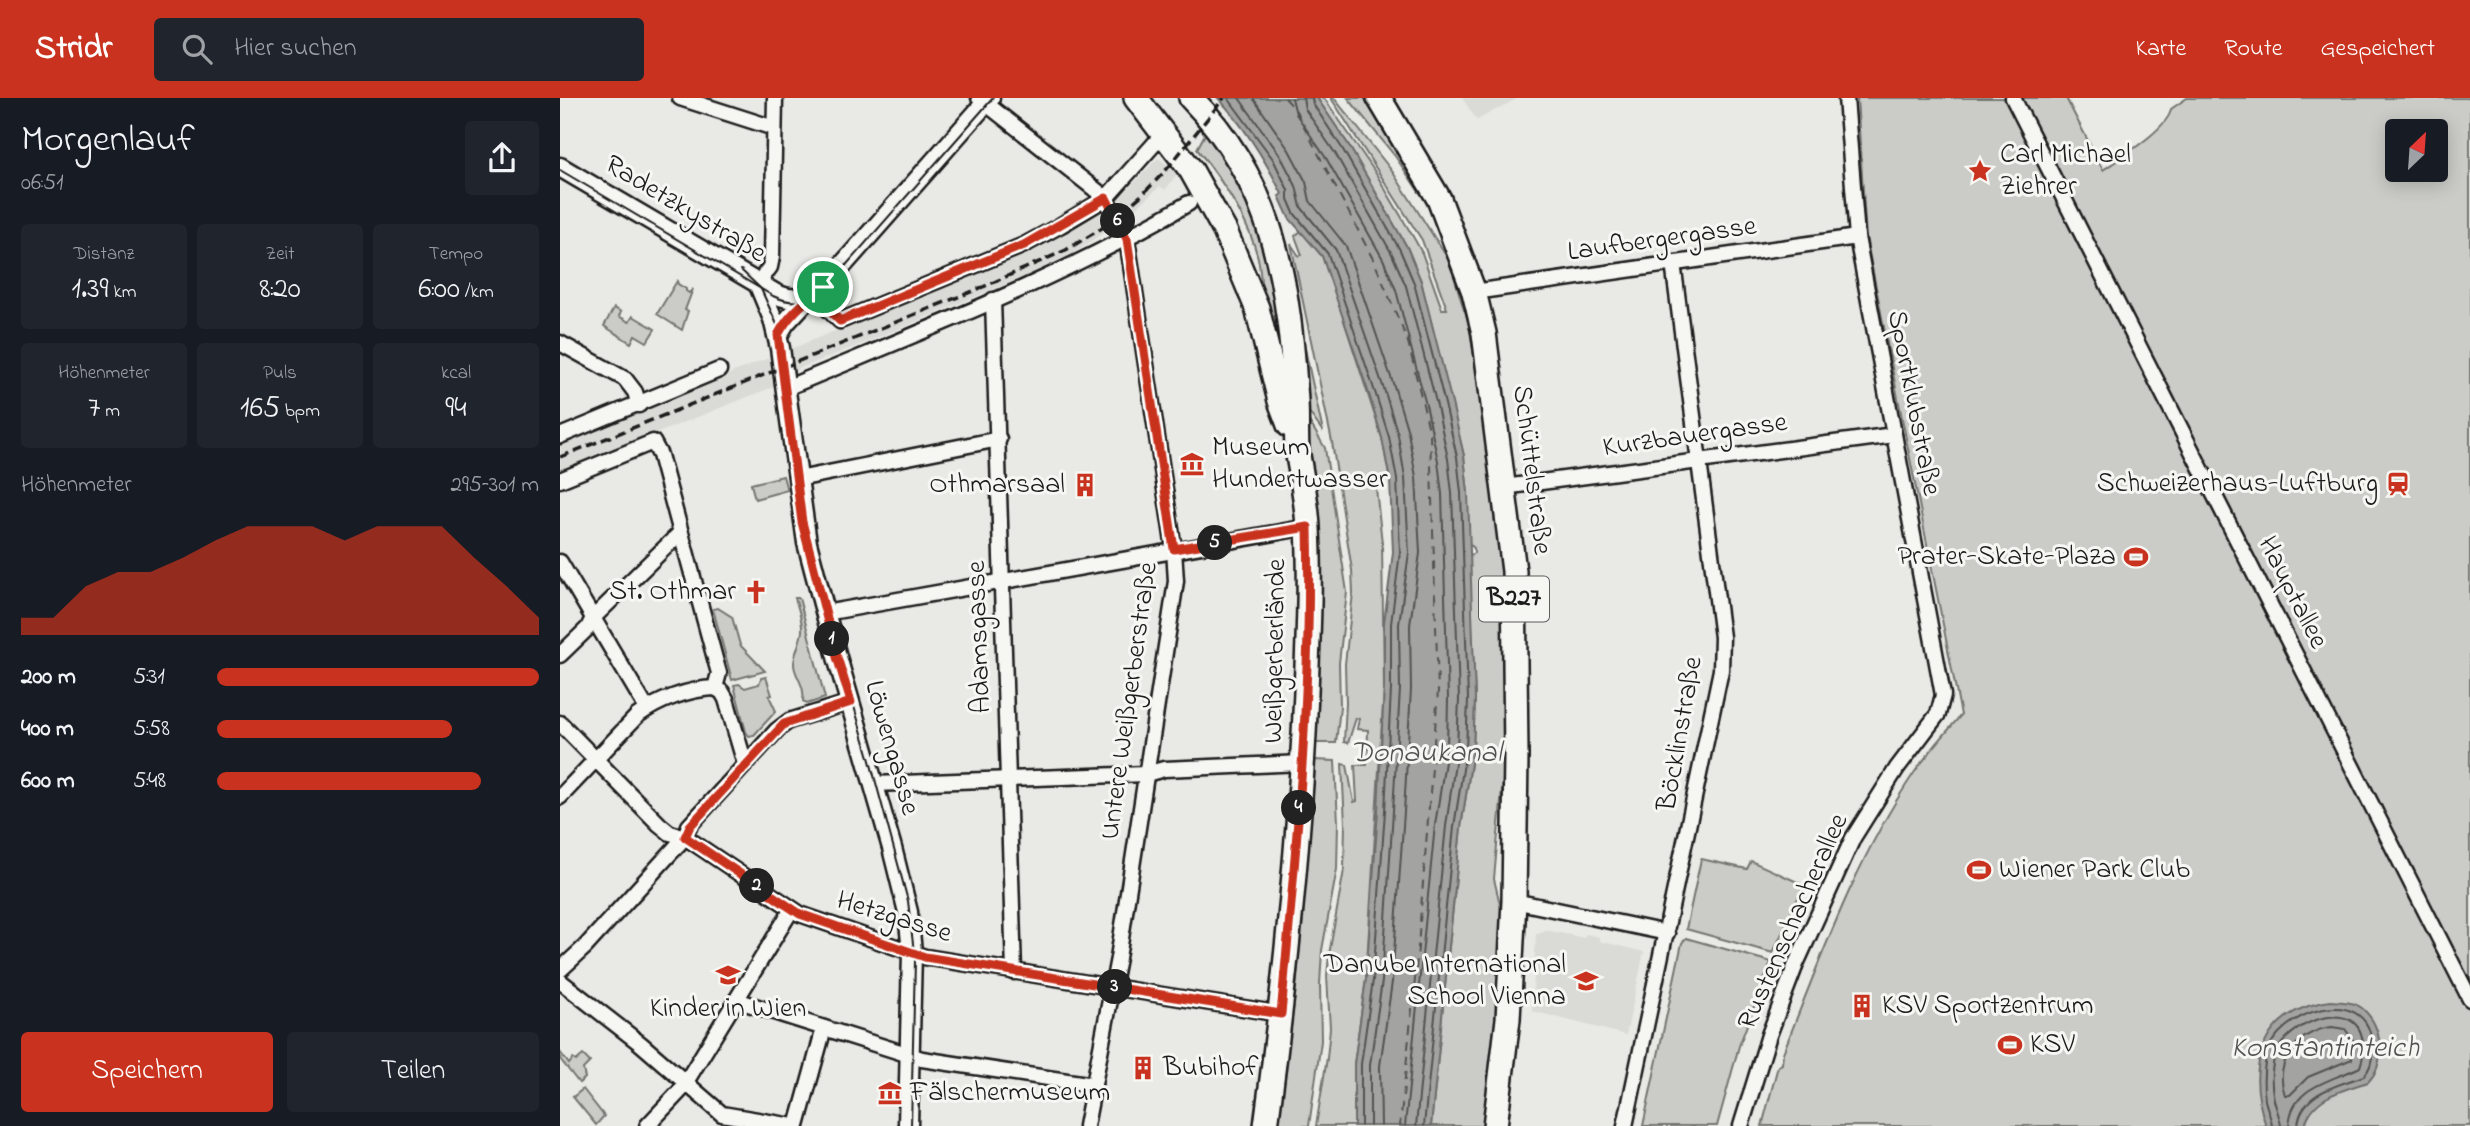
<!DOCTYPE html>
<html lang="de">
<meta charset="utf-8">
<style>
:root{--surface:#171b24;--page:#20242c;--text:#f1f3f6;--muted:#9ea1a6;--accent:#c8321e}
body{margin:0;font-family:"Indie Flower",sans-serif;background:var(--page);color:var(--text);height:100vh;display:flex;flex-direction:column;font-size:26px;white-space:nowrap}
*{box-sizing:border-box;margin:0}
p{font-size:23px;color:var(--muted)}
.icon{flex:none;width:38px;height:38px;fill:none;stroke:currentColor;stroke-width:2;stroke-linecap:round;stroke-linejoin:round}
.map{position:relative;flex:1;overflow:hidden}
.details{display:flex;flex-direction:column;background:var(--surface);width:560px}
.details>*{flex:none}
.needle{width:46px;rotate:25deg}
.fabs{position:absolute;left:1825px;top:21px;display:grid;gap:14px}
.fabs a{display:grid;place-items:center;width:63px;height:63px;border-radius:7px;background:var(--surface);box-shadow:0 4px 18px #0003;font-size:35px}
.pin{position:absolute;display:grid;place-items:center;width:60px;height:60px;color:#fff;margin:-30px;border:4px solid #fff;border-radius:50%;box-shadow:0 2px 7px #0007}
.km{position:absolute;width:35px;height:35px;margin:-18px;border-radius:50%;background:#222;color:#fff;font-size:19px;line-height:35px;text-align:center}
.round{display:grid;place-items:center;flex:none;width:74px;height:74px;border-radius:7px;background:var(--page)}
.headline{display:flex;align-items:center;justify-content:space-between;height:119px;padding:0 21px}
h1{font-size:38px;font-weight:600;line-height:52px}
.metrics{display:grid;grid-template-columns:repeat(3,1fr);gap:10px;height:119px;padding:7px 21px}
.metrics div{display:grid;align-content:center;border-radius:7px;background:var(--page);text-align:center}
.metrics b{font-size:30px;font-weight:600}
.metrics small{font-size:19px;font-weight:400}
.metrics p{font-size:19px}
.chart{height:196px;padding:14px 21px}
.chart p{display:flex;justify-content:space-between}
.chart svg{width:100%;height:126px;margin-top:7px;fill:var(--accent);opacity:.7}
.cta{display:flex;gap:14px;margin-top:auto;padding:14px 21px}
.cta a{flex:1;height:80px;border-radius:7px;background:var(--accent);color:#fff;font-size:28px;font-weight:600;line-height:80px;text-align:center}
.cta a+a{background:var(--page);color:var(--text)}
ul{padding:0 21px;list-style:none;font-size:23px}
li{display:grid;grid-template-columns:112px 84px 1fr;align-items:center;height:52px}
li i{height:18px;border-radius:9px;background:var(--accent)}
header{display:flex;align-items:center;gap:42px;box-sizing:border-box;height:98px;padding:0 35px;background:var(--accent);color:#fff}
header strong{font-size:33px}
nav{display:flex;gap:38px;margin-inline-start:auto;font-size:24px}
.search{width:490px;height:63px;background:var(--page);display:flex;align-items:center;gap:18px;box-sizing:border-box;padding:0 24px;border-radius:7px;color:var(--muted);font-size:26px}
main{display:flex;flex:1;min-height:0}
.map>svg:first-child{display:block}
.built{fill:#dadad6}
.green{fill:#cbcbc7;stroke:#747472;stroke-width:2;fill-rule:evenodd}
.water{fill:#a3a3a1;stroke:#6d6d6c;stroke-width:2}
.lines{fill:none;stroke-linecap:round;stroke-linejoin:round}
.shore{stroke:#525251;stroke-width:2}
.ferry{stroke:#525251;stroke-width:2;stroke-dasharray:9 7;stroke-linecap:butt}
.minor-casing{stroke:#1c1c1c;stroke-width:19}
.tertiary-casing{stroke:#1c1c1c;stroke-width:23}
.primary-casing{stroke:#1c1c1c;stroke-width:28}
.minor{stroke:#f6f6f2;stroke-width:14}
.tertiary{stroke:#f6f6f2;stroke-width:18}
.primary{stroke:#f6f6f2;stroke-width:23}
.tram{stroke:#1c1c1c;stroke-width:2}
.rail{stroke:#1c1c1c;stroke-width:3.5;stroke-dasharray:10 5;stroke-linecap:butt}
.route-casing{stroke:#fff;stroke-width:14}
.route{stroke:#c8321e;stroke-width:9}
.labels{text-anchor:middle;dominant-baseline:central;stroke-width:6;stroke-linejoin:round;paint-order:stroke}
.shield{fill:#f6f6f2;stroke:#5d5d5c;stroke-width:2}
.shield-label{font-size:26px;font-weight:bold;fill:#1c1c1c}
.poi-label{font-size:28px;fill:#1c1c1c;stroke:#f6f6f2;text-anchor:start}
.street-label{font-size:28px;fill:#1c1c1c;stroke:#f6f6f2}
.water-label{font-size:30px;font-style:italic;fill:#525251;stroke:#f6f6f2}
</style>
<header>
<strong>Stridr</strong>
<div class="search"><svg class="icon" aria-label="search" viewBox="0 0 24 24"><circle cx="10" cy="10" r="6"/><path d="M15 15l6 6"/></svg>Hier suchen</div>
<nav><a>Karte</a><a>Route</a><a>Gespeichert</a></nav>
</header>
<main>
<section class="details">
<div class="headline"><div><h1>Morgenlauf</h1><p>06:51</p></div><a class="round"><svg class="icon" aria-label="share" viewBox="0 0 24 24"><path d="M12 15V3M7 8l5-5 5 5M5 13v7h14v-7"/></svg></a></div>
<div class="metrics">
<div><p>Distanz</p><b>1.39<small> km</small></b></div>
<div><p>Zeit</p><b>8:20</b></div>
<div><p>Tempo</p><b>6:00<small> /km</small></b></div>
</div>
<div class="metrics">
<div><p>Höhenmeter</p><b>7<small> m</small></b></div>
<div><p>Puls</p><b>165<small> bpm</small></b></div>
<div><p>kcal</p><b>94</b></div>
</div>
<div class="chart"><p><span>Höhenmeter</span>295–301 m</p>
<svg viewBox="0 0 160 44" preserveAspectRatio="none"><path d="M0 44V38L10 38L20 27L30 22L40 22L50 17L60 11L70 6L80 6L90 6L100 11L110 6L120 6L130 6L140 17L150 27L160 38V44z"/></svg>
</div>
<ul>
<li><b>200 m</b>5:31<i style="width:100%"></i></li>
<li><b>400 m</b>5:58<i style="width:73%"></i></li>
<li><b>600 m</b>5:48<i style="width:82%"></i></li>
</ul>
<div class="cta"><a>Speichern</a><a>Teilen</a></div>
</section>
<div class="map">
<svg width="1910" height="1028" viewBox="0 0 1910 1028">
<rect width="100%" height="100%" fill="#e9e9e5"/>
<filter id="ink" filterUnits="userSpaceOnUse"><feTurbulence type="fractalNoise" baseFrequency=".0143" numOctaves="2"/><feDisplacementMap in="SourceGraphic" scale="14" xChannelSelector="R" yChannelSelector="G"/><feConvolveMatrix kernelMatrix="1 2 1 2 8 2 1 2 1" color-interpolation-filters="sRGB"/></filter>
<g filter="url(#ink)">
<!-- built -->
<g class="built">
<path d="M902,0H958L917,22Z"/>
<path d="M598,60L618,75L605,92L600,88L569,117L514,155L477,173L312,242L215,280V288L0,374V345L471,153L509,134L553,103L569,90Z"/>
<path d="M986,832L1024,840L1026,836L1039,839V843L1084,854L1066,937L972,913L976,836Z"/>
</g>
<!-- green -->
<g class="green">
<path d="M757,0H764L815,74L855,142L862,155L882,211H887L862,142L771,0H774L832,73L890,164L904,212L907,214L927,340L941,468L944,588L943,681L934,781L943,819L942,868L927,1028H871L901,729L913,653L915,601L909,458L914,455V450L908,445V395L904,358L861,183L847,149L788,46Z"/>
<path d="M788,0H804L846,65L861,93L859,94L835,58Z"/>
<path d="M1297,0H1506L1543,72C1560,60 1609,30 1611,11L1627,0H1910V1028H1202L1218,968L1222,966L1223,955C1261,859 1296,761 1354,675C1368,655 1385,636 1401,617L1306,139ZM1838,33H1876V72H1838Z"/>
<path d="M650,27L704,133L727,287C720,265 709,242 705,219C701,200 702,179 698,160C688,120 662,82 637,51Z"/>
<path d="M741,133L762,158L778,204L822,340L830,382L815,381L822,445L824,590L806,881L794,966V1028H756L767,960L770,930L767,878L769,857L784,772L785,726L782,666L787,667L794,704L797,703L795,667H807L808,632L797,631L799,621L796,620L788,645L784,644L786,605L785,566L793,495L792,472L772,344L731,146L739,158L742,157L735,138Z"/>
<path d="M117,183L118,186L126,191V193L129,195L133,191L125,212L128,213L122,232L97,216Z"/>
<path d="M54,210L61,214L59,218L69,224L73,218L95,231L87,244L75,237L71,245L44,228Z"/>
<path d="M740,228L763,334L744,307Z"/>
<path d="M746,323H749L765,350L787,494L779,565L780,609L776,645H754L757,406Z"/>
<path d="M223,378L227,392L195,401L191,386Z"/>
<path d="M235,500H239L265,600L247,606L243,603C246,587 234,578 234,566C234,555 241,544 242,533C243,523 238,510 235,500Z"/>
<path d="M158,510L172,519L180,547L205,573L172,582L153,511Z"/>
<path d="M206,579L212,597L209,598L216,613L194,637L189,638L186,634L174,587L179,586L185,590L199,586L201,580Z"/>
<path d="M754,662L775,663L778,725L777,771L762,852L760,886L761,943L749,1028H718L737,882Z"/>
<path d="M1141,761L1187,771L1191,763L1244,787L1213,855L1126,831Z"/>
<path d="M1126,840L1211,864L1179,948L1157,1028H1083L1122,845Z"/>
<path d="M0,954L9,966L13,961L16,963L23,957L30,964L23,971L25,980L19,985L0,961Z"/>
<path d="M23,991L44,1018L36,1027L13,999Z"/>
</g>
<!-- water -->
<g class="water">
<path d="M658,0H757L788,46L847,149L861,183L892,305L904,358L908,395L915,601L913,653L901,729L871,1028H794V966L806,881L818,713L824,590V525L833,454L830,382L822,340L810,299L762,158L729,120L719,98L722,96C705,61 685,29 658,0Z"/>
<path d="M1771,903C1782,904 1794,903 1803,911C1822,928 1827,965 1808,984C1783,992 1751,999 1745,1028H1706C1685,968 1701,912 1771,903Z"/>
</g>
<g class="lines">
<!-- shore -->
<g class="shore">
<path d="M668,0L713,61L728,92V101L734,115L768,156L816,297L829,339L837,381L840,454L831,526V591L825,713L813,882L801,966V1028"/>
<path d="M679,0L720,57L736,88L741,109L776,152L825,294L838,337L845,380L849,455L839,526L840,591L833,713L822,883L810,967V1028"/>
<path d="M693,0L729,52L746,84L750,103L786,148L835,291L848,334L856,379L860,455L850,527L851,591L844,714L832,884L820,968L821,1028"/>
<path d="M732,0L736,16L766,60L823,161L836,192L867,311L878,363L882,396L888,601L887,651L875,727L845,1028"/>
<path d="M743,0L745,11L775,55L832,156L846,188L877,308L888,361L892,395L899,601L897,651L886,728L856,1028"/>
<path d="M752,0L753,6L782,50L840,152L854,185L885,306L897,359L901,395L908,601L906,652L894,729L864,1028"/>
<path d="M1772,929L1785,931L1793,942L1792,961L1748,979L1730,997H1725C1713,964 1738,933 1772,929Z"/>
<path d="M1712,1028C1711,1019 1707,1011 1705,1002C1703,988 1703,974 1706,959C1715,913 1810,882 1812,948C1813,959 1812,969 1804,978C1778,987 1740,995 1738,1028"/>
<path d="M1721,1028C1720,1019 1716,1011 1714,1002C1711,988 1711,971 1715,958C1725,924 1801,895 1803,947C1804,955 1803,961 1800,969C1772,983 1731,988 1729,1028"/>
</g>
<!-- ferry -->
<path class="ferry" d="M725,0L735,11L814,163L848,244L870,336L878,593L857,862L840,1028"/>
<!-- minor casing -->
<g class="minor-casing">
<g id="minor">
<path d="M120,0L214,30"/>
<path d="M419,0L546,100L567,141L614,451L616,483L558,860L526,1028"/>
<path d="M1453,0L1910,901"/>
<path d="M198,185L210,169L212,159L215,0"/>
<path d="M263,189L267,210L280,223L464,147L501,127L546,100L604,35"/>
<path d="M914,194L1297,139"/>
<path d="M433,202L454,874"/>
<path d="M0,245L65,281L75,294L79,307"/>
<path d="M226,290C362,233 502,180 629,105"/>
<path d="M0,338L159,272"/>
<path d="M238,381L439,341"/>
<path d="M0,382L93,344L100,357L157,568L159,575L155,590"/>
<path d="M944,389L1334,337"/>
<path d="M0,464L87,611"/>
<path d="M265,515L748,429"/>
<path d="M0,557L28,530L33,520L120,435"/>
<path d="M155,590L162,594L166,601L185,666"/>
<path d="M0,625L99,726L110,735L125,739L240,816L365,859L721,916"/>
<path d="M314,686L586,676L604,671L743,665"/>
<path d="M0,699L77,618C98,602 129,591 155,590"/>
<path d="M954,803L1107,835"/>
<path d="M0,872L25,849L125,739L129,728L217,632L229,623L291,604"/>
<path d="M0,883L81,946L162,1016L233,1028"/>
<path d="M176,902L362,961L534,987"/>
<path d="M87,1028L121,992L232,811"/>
<path d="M237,1028L264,930"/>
<path d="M1065,1028L1161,572L1162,539L1113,165"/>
<path d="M1181,1028L1209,937L1236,866L1293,740L1337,670L1378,616L1383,597L1297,139L1286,0"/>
</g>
</g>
<!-- tertiary casing -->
<g class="tertiary-casing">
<g id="tertiary">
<path d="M0,69L216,196C235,205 251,200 266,186L430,0"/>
<path d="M198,185L213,221L220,250L247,445L277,559L332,750L348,814L352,854L348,1028"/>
<path d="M218,237L225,225L250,198"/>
</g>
</g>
<!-- primary casing -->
<g class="primary-casing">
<g id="primary">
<path d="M576,0L631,72L665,133L697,210L720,303L729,327"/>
<path d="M631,0C715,86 729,188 736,303C737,319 736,335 737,351C741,377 747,403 748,430C751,485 748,540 746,594C740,740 725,884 706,1028"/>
<path d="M819,0L879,101L914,194L924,235L954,473L956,657L954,803L948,921L935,1028"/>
</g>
</g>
<!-- minor -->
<use href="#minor" class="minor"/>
<!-- tertiary -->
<use href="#tertiary" class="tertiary"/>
<!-- primary -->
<use href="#primary" class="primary"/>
<!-- tram -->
<g class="tram">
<path d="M0,72L213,198C232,207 250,205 266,190L433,0"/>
<path d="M181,172L201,191L219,231L234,329L245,423L277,551L309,659L348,803L355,863L351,1028"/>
</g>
<!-- rail -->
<path class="rail" d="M0,359L423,189L506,152L542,130L583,96L607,71L664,0"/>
</g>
</g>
<g class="lines" filter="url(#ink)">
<!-- route casing -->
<g class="route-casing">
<path id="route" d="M546,100L567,141L614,451L748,429C752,592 736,754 721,916L365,859L240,816L125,739L130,728L224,626L291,604L277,559L242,424L218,237C229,216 245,204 263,189L267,210L280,223L464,147Z"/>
</g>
<!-- route -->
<use href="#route" class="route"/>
</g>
<!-- icons -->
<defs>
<g id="sight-bare" transform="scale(1.89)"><path d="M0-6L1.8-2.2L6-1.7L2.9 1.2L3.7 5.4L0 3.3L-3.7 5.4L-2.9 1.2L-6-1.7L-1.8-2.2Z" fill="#c8321e" stroke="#f6f6f2" stroke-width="2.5" paint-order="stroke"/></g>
<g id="museum-bare" transform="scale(1.89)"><path d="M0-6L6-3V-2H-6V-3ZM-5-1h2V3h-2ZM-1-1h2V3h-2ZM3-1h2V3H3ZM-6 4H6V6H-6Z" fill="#c8321e" stroke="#f6f6f2" stroke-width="2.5" paint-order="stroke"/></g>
<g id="station-bare" transform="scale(1.89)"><path d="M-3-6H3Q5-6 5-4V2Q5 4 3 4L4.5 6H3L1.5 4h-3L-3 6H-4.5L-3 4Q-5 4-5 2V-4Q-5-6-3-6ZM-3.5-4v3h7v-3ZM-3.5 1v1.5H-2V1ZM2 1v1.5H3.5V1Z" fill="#c8321e" stroke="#f6f6f2" stroke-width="2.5" paint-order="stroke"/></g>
<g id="building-bare" transform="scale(1.89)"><path d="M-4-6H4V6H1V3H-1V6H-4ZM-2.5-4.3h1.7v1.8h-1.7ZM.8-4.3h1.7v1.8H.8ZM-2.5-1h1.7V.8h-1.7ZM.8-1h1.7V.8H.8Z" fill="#c8321e" stroke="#f6f6f2" stroke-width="2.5" paint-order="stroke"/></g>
<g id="stadium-bare" transform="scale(1.89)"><path d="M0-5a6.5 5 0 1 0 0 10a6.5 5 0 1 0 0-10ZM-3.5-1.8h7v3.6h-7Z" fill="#c8321e" stroke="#f6f6f2" stroke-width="2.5" paint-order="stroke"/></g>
<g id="church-bare" transform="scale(1.89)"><path d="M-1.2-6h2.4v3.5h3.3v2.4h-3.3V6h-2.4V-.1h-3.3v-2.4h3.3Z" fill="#c8321e" stroke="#f6f6f2" stroke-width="2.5" paint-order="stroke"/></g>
<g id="school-bare" transform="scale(1.89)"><path d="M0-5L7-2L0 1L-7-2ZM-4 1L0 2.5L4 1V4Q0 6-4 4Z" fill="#c8321e" stroke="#f6f6f2" stroke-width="2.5" paint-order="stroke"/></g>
</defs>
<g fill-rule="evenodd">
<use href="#sight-bare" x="1420" y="73"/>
<use href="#museum-bare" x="632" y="366"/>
<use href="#station-bare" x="1838" y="386"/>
<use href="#building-bare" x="525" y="387"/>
<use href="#stadium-bare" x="1576" y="459"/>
<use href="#church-bare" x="196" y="494"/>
<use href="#stadium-bare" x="1419" y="772"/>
<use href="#school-bare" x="168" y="877"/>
<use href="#school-bare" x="1026" y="883"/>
<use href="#building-bare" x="1302" y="908"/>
<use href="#stadium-bare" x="1450" y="947"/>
<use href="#building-bare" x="583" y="970"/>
<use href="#museum-bare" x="330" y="995"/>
</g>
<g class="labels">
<!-- shield labels -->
<rect class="shield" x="919" y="478.5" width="70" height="45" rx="5"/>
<g class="shield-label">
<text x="954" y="501">B227</text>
</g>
<!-- poi labels -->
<g class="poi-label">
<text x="1440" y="57">Carl Michael<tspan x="1440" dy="32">Ziehrer</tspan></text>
<text x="652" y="350">Museum<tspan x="652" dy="32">Hundertwasser</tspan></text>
<text x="1818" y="386" text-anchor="end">Schweizerhaus-Luftburg</text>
<text x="505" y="387" text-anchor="end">Othmarsaal</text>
<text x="1556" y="459" text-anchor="end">Prater-Skate-Plaza</text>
<text x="176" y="494" text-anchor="end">St. Othmar</text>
<text x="1439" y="772">Wiener Park Club</text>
<text x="1006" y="867" text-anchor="end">Danube International<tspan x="1006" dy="32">School Vienna</tspan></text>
<text x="1322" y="908">KSV Sportzentrum</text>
<text x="168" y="911" text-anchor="middle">Kinder in Wien</text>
<text x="1470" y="947">KSV</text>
<text x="603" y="970">Bubihof</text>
<text x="350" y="995">Fälschermuseum</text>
</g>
<!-- street labels -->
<g class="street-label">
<text transform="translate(125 112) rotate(31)">Radetzkystraße</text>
<text transform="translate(1102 142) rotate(-8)">Laufbergergasse</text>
<text transform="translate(1353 305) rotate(79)">Sportklubstraße</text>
<text transform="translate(1135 338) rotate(-8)">Kurzbauergasse</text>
<text transform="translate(971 372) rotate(83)">Schüttelstraße</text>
<text transform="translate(1732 495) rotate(63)">Hauptallee</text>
<text transform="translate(420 539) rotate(-92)">Adamsgasse</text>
<text transform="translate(716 553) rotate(-89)">Weißgerberlände</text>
<text transform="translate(570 603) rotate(-82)">Untere Weißgerberstraße</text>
<text transform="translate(1121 636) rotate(-80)">Böcklinstraße</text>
<text transform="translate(331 650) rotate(74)">Löwengasse</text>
<text transform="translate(334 820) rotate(17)">Hetzgasse</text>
<text transform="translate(1234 824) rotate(-66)">Rustenschacherallee</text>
</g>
<!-- water labels -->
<g class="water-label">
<text x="866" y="656">Donaukanal</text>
<text x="1765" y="951">Konstantinteich</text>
</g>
</g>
</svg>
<div class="fabs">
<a><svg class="needle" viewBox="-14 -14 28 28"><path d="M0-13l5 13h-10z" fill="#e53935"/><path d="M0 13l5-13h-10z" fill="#9ea1a6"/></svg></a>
</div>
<div class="pin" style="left:263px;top:189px;background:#1e9e55"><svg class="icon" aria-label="arrive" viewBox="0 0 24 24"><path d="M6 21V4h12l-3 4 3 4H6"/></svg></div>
<b class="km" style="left:272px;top:541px">1</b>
<b class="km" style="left:197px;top:788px">2</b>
<b class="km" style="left:555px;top:889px">3</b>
<b class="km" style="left:739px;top:710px">4</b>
<b class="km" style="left:655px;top:445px">5</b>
<b class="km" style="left:558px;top:123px">6</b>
</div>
</main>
